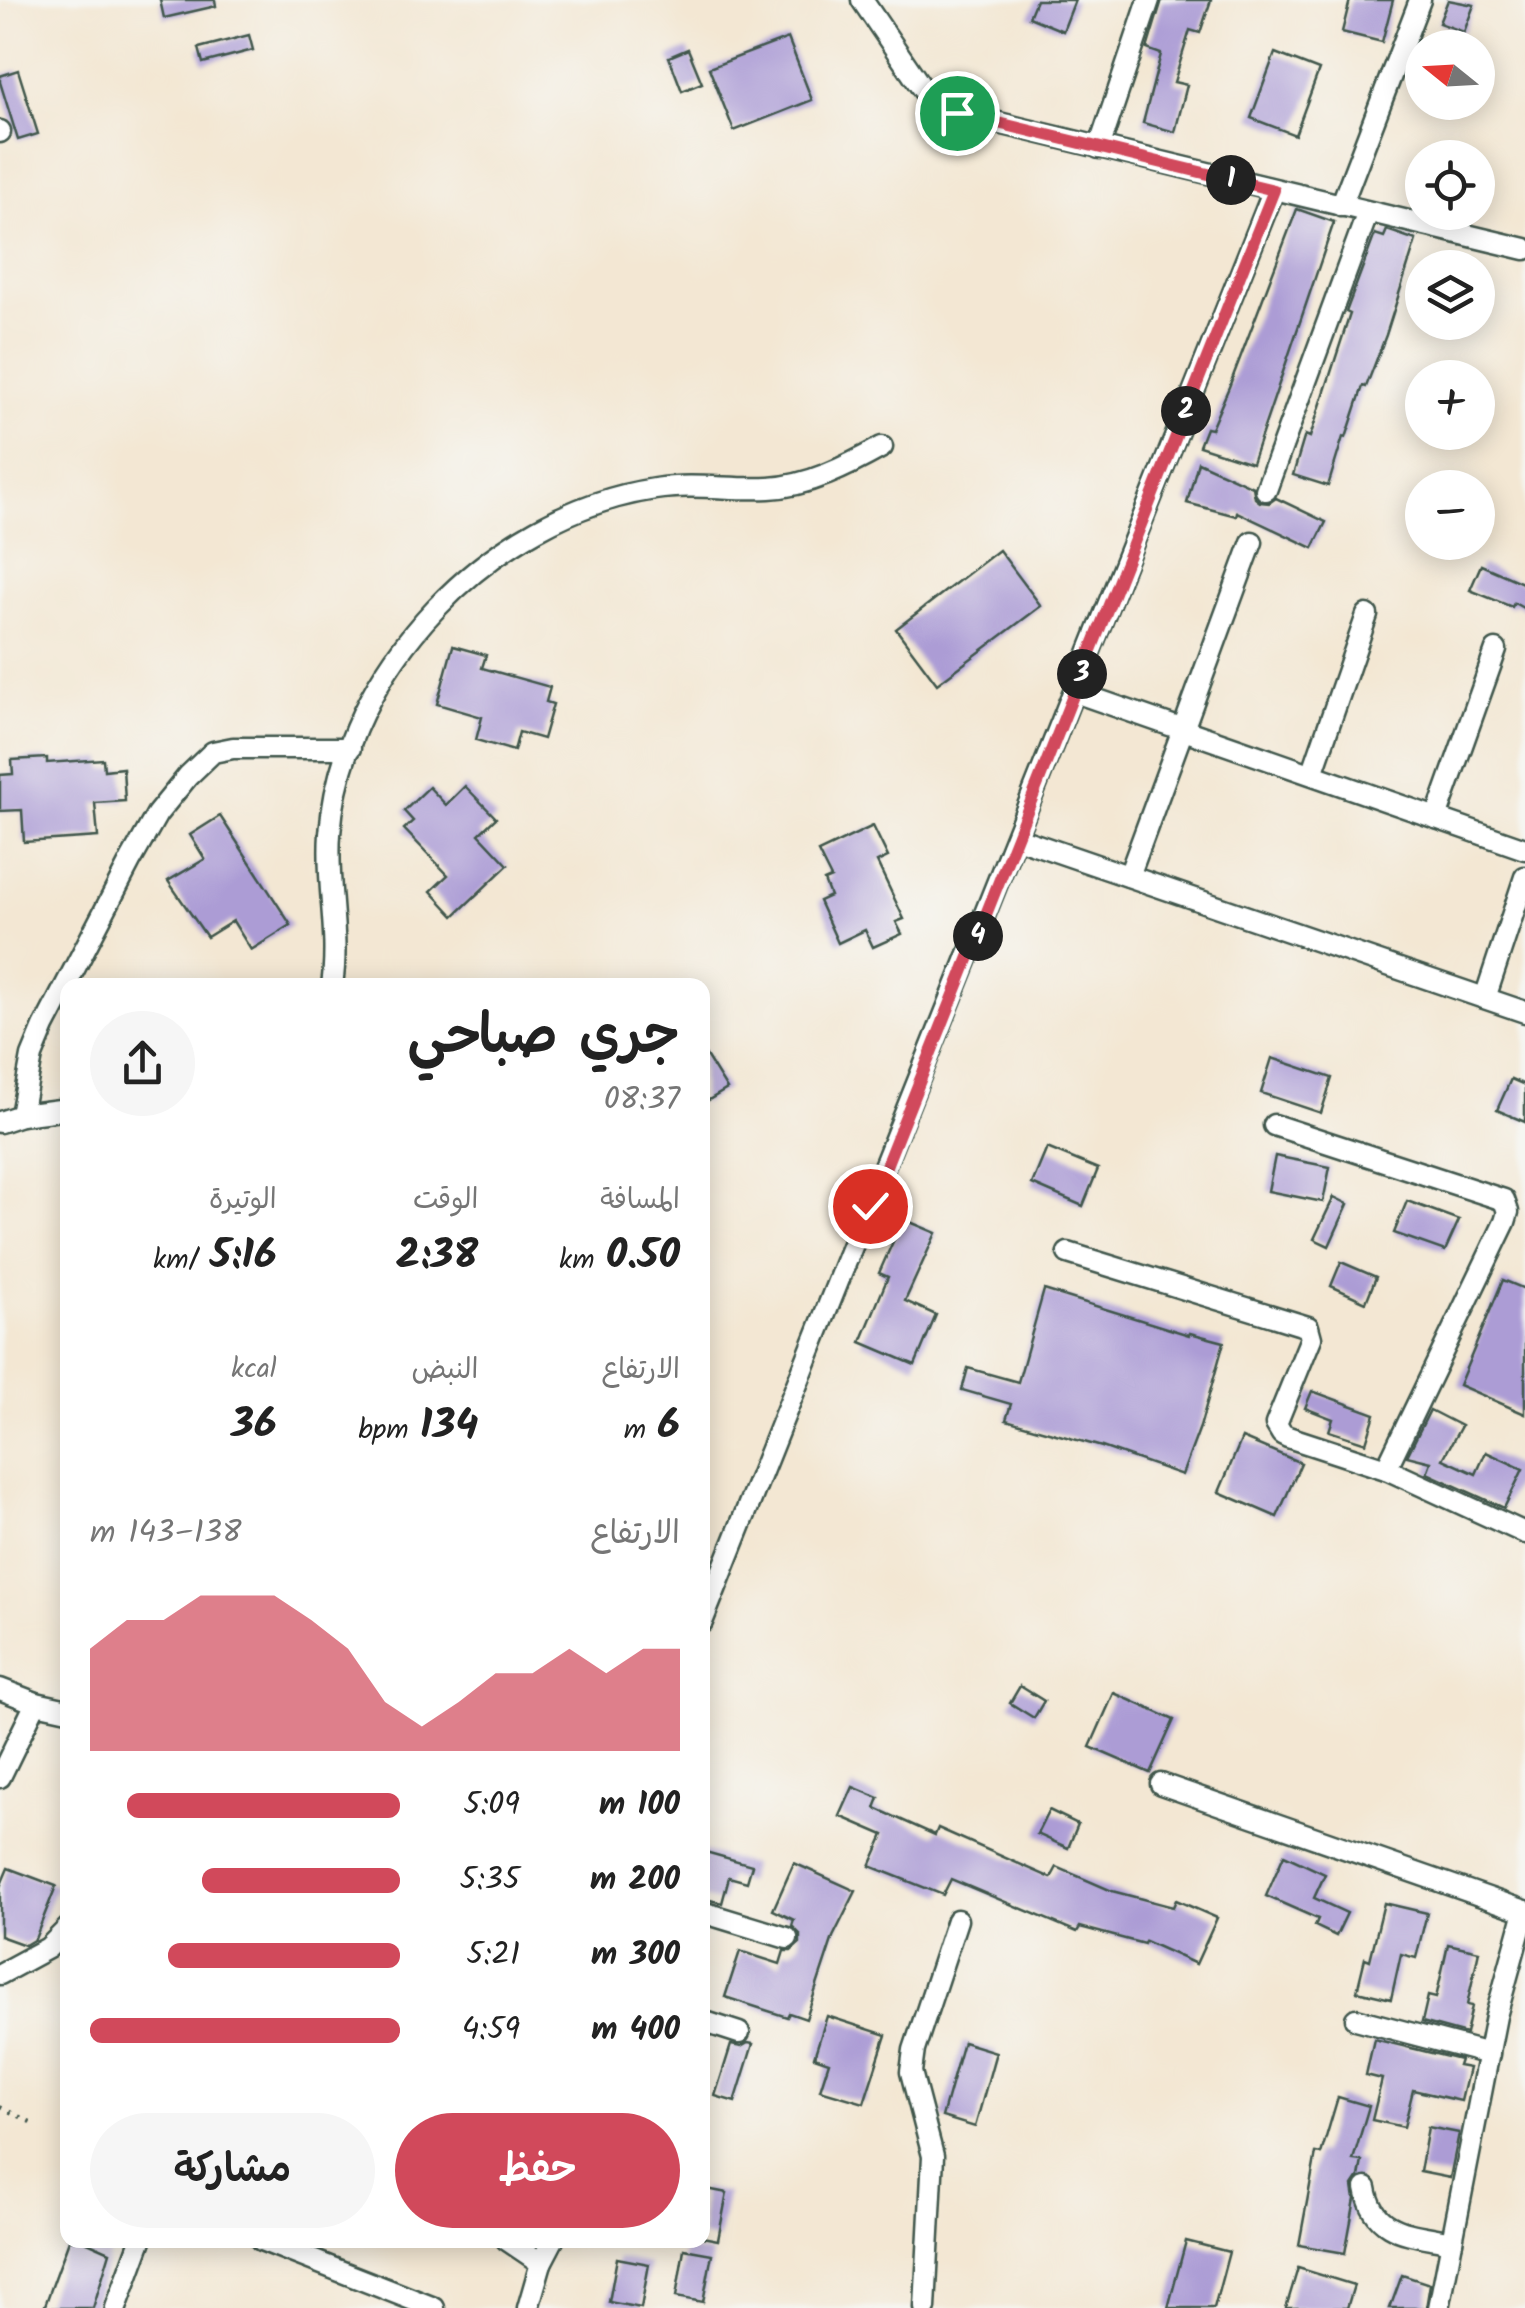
<!DOCTYPE html>
<html lang="ar">
<meta charset="utf-8">
<style>
:root{--surface:#fff;--page:#f6f6f6;--text:#222;--muted:#767676;--accent:#d1495b}
body{margin:0;font-family:Kalam,"Playpen Sans Arabic",sans-serif;background:var(--page);color:var(--text);direction:rtl;height:100vh;display:flex;flex-direction:column;font-size:38px;white-space:nowrap}
*{box-sizing:border-box;margin:0}
p{font-size:32px;color:var(--muted)}
.icon{flex:none;width:55px;height:55px;fill:none;stroke:currentColor;stroke-width:2;stroke-linecap:round;stroke-linejoin:round}
.map{position:relative;flex:1;overflow:hidden;direction:ltr}
.sheet{position:absolute;left:60px;top:978px;width:650px;height:1270px;display:flex;flex-direction:column;background:var(--surface);border-radius:20px;box-shadow:0 5px 25px #0003;direction:rtl}
.sheet>*{flex:none}
.needle{width:65px;rotate:288deg}
.buttons{position:absolute;left:1405px;top:30px;display:grid;gap:20px}
.buttons a{display:grid;place-items:center;width:90px;height:90px;border-radius:50%;background:var(--surface);box-shadow:0 5px 25px #0003;font-size:50px}
.pin{position:absolute;display:grid;place-items:center;width:85px;height:85px;color:#fff;margin:-42px;border:5px solid #fff;border-radius:50%;box-shadow:0 2px 10px #0007}
.km{position:absolute;width:50px;height:50px;margin:-25px;border-radius:50%;background:#222;color:#fff;font-size:28px;line-height:50px;text-align:center}
.round{display:grid;place-items:center;flex:none;width:105px;height:105px;border-radius:52px;background:var(--page)}
.headline{display:flex;align-items:center;justify-content:space-between;height:170px;padding:0 30px}
h1{font-size:55px;font-weight:600;line-height:75px}
.metrics{display:grid;grid-template-columns:repeat(3,1fr);gap:15px;height:170px;padding:10px 30px}
.metrics div{display:grid;align-content:center}
.metrics b{font-size:42px;font-weight:600}
.metrics small{font-size:28px;font-weight:400}
.metrics p{font-size:28px}
.chart{height:280px;padding:20px 30px}
.chart p{display:flex;justify-content:space-between}
.chart svg{width:100%;height:180px;margin-top:10px;fill:var(--accent);opacity:.7}
.button{display:flex;gap:20px;margin-top:auto;padding:20px 30px}
.button a{flex:1;height:115px;border-radius:60px;background:var(--accent);color:#fff;font-size:40px;font-weight:600;line-height:115px;text-align:center}
.button a+a{background:var(--page);color:var(--text)}
ul{padding:0 30px;list-style:none;font-size:32px}
li{display:grid;grid-template-columns:160px 120px 1fr;align-items:center;height:75px}
li i{height:25px;border-radius:12px;background:var(--accent)}
.map>svg:first-child{display:block}
.building{fill:#ac9cd5}
.lines{fill:none;stroke-linecap:round;stroke-linejoin:round}
.street-casing{stroke:#3f564c;stroke-width:25}
.path{stroke:#3f564c;stroke-width:4;stroke-dasharray:2.5 8;stroke-linecap:butt}
.street{stroke:#fff;stroke-width:20}
.route-casing{stroke:#fff;stroke-width:20}
.route{stroke:#d1495b;stroke-width:12}
</style>
<div class="map">
<svg width="1525" height="2308" viewBox="0 0 1525 2308">
<rect width="100%" height="100%" fill="#f6f6f2"/>
<filter id="ink" filterUnits="userSpaceOnUse"><feTurbulence type="fractalNoise" baseFrequency=".01" numOctaves="2"/><feDisplacementMap in="SourceGraphic" scale="20" xChannelSelector="R" yChannelSelector="G"/><feConvolveMatrix kernelMatrix="1 2 1 2 8 2 1 2 1" color-interpolation-filters="sRGB"/></filter>
<filter id="wash" filterUnits="userSpaceOnUse"><feTurbulence type="fractalNoise" baseFrequency=".0048" numOctaves="4" result="noise"/><feDisplacementMap in="SourceGraphic" scale="40" xChannelSelector="R" yChannelSelector="G"/><feGaussianBlur stdDeviation="2.25" result="paint"/><feColorMatrix in="noise" values="0 0 0 0 0 0 0 0 0 0 0 0 0 0 0 0 0 1.4 0 .05"/><feComposite in="paint" operator="in"/></filter>
<g filter="url(#wash)">
<rect width="100%" height="100%" fill="#f3e7d3"/>
<g id="blocks">
<!-- building -->
<g class="building">
<path d="M160,0H215L216,6L164,18Z"/>
<path d="M1036,0H1075L1063,31L1029,17Z"/>
<path d="M1162,0H1211L1200,33L1190,30L1174,82L1187,85L1175,132L1143,123L1161,54L1147,49Z"/>
<path d="M1350,0H1393L1382,42L1342,32Z"/>
<path d="M1448,0L1474,5L1464,32L1439,23Z"/>
<path d="M249,35L253,50L203,63L199,48Z"/>
<path d="M788,38L812,100L734,131L709,68Z"/>
<path d="M688,49L702,83L682,91L669,57Z"/>
<path d="M1275,53L1319,70L1295,135L1251,118Z"/>
<path d="M18,70L38,134L18,140L0,82V76Z"/>
<path d="M1297,209L1334,222L1252,463L1199,446L1206,428L1211,429L1229,387Z"/>
<path d="M1387,230L1416,240L1386,335L1366,387L1363,386L1346,438L1343,437L1328,486L1293,475L1305,435L1310,437L1350,314L1346,312L1375,234L1384,237Z"/>
<path d="M1198,462L1253,487L1255,498L1260,502L1269,503L1276,498L1326,522L1313,548L1237,512L1236,516L1187,503Z"/>
<path d="M999,550L1041,606L937,684L896,629Z"/>
<path d="M1481,565L1525,584V609L1514,603L1512,607L1470,590Z"/>
<path d="M453,646L486,655L482,668L550,687L546,702L553,704L543,739L519,732L514,751L476,740L482,717L437,704Z"/>
<path d="M47,758V763L103,759L104,770L123,768L125,801L95,803L98,837L24,842L22,810L0,811V775L13,774L12,760Z"/>
<path d="M465,786L496,818L479,834L508,865L454,916L431,891L448,875L404,829L413,821L404,811L429,787L446,805Z"/>
<path d="M220,816L291,925L251,950L233,921L207,937L168,881L205,859L190,835Z"/>
<path d="M873,826L888,857L877,862L904,919L896,922L902,934L873,947L865,930L838,943L819,901L830,896L824,881L831,878L818,852Z"/>
<path d="M702,1049L727,1089L702,1104Z"/>
<path d="M1272,1058L1332,1078L1321,1113L1261,1093Z"/>
<path d="M1511,1079L1525,1085V1122L1497,1110Z"/>
<path d="M1047,1148L1098,1169L1083,1206L1032,1184Z"/>
<path d="M1275,1156L1330,1167L1323,1202L1268,1191Z"/>
<path d="M1334,1197L1348,1204L1329,1246L1314,1239Z"/>
<path d="M1407,1201L1459,1220L1445,1251L1394,1233Z"/>
<path d="M903,1219L936,1233L905,1301L936,1315L915,1365L861,1342L888,1277L879,1273Z"/>
<path d="M1341,1262L1376,1277L1366,1302L1331,1286Z"/>
<path d="M1503,1280L1525,1289V1414L1459,1385Z"/>
<path d="M1044,1290L1189,1335L1190,1333L1224,1342L1200,1427L1182,1475L1102,1447L1006,1420L1011,1404L962,1390L968,1368L1018,1382Z"/>
<path d="M1312,1391L1375,1414L1366,1443L1329,1431L1333,1419L1305,1408Z"/>
<path d="M1430,1410L1461,1426L1443,1459L1476,1474L1486,1452L1523,1469L1504,1508L1427,1473L1431,1462L1407,1456Z"/>
<path d="M1242,1438L1301,1463L1277,1517L1219,1492Z"/>
<path d="M1020,1686L1044,1701L1034,1718L1010,1703Z"/>
<path d="M1114,1693L1174,1720L1150,1773L1090,1747Z"/>
<path d="M853,1787L879,1798L875,1808L935,1835L938,1828L1051,1878L1057,1867L1112,1891L1173,1907L1176,1900L1217,1918L1196,1964L1145,1941L1144,1944L1080,1927L1077,1932L951,1879L943,1895L870,1866L884,1835L840,1816Z"/>
<path d="M1049,1810L1078,1824L1068,1848L1037,1834Z"/>
<path d="M702,1851L752,1865L747,1882L729,1877L722,1903L702,1898Z"/>
<path d="M1284,1855L1325,1874L1314,1898L1347,1913L1336,1936L1315,1926L1318,1919L1266,1896Z"/>
<path d="M794,1863L856,1891L833,1937L806,2019L789,2013L787,2017L725,1997L740,1951L780,1964L784,1951H791L800,1943V1934L792,1926L794,1920L773,1910Z"/>
<path d="M8,1868L56,1886L35,1939L25,1945L0,1936V1887Z"/>
<path d="M1384,1903L1427,1913L1416,1958L1401,1954L1391,1999L1357,1991L1365,1958L1370,1960Z"/>
<path d="M1448,1944L1479,1951L1467,2005L1472,2006L1466,2034L1422,2022L1428,1996L1436,1998Z"/>
<path d="M827,2016L886,2035L864,2103L820,2090L829,2062L814,2057Z"/>
<path d="M1374,2039L1460,2060L1458,2066L1469,2068L1461,2101L1413,2090L1404,2127L1372,2120L1382,2079L1366,2075Z"/>
<path d="M963,2042L996,2052L975,2127L942,2117Z"/>
<path d="M748,2043L753,2044L735,2102L715,2096L731,2045L741,2047Z"/>
<path d="M1338,2097L1369,2106L1353,2160L1362,2161L1359,2177L1353,2186L1355,2199L1345,2253L1299,2245L1316,2153L1321,2154Z"/>
<path d="M1428,2127L1459,2133L1450,2178L1420,2172Z"/>
<path d="M702,2188L727,2193L718,2240L702,2237Z"/>
<path d="M69,2240H83L110,2252L93,2308H44Z"/>
<path d="M1186,2241L1229,2252L1214,2308H1168Z"/>
<path d="M684,2249L712,2254L703,2302L676,2297Z"/>
<path d="M617,2258L649,2264L641,2308L609,2302Z"/>
<path d="M1298,2268L1354,2285L1347,2308H1286Z"/>
<path d="M1402,2275L1430,2284L1426,2308H1390Z"/>
</g>
</g>
</g>
<g filter="url(#ink)">
<use href="#blocks" fill-opacity="0" stroke="#3f564c" stroke-width="2.5"/>
<g class="lines">
<!-- street casing -->
<g class="street-casing">
<g id="street">
<path d="M862,0L928,97L957,113L1525,249"/>
<path d="M0,131V132"/>
<path d="M1099,148L1149,0"/>
<path d="M1341,206L1420,0"/>
<path d="M1266,490L1368,212"/>
<path d="M1075,692L1525,849"/>
<path d="M1312,774L1367,615"/>
<path d="M1436,818L1496,650"/>
<path d="M1017,838L1525,1012"/>
<path d="M1129,876L1252,542"/>
<path d="M332,985C340,935 326,885 330,834C342,668 492,513 655,489C693,483 732,490 769,488C809,486 848,466 882,447"/>
<path d="M1485,998L1525,877"/>
<path d="M21,1115L32,1056L44,1027L131,860L157,814L188,776L213,752L233,748H350"/>
<path d="M0,1122L21,1115L68,1109"/>
<path d="M1274,1125L1504,1200L1508,1212L1505,1222L1386,1469L1525,1533"/>
<path d="M1068,1253L1308,1327L1311,1338L1276,1424L1282,1434L1288,1437L1386,1469"/>
<path d="M702,1622L1274,190"/>
<path d="M0,1689L36,1703L68,1710"/>
<path d="M0,1777L36,1703"/>
<path d="M1161,1784L1525,1911"/>
<path d="M702,1912L787,1938"/>
<path d="M0,1974L48,1948L68,1928"/>
<path d="M1356,2019L1489,2054"/>
<path d="M702,2021L739,2033"/>
<path d="M1366,2188C1374,2236 1412,2233 1452,2242"/>
<path d="M261,2240L434,2308"/>
<path d="M507,2240L541,2263L528,2308"/>
<path d="M541,2263L553,2240"/>
<path d="M116,2308L141,2240"/>
<path d="M925,2308L933,2156L911,2072L914,2050L957,1920"/>
<path d="M1439,2308L1496,2016L1525,1911"/>
</g>
</g>
<!-- path -->
<path class="path" d="M0,2107L37,2125"/>
<!-- street -->
<use href="#street" class="street"/>
</g>
</g>
<g class="lines" filter="url(#ink)">
<!-- route casing -->
<g class="route-casing">
<path id="route" d="M870,1206L1274,190L957,113"/>
</g>
<!-- route -->
<use href="#route" class="route"/>
</g>
</svg>
<div class="buttons">
<a><svg class="needle" viewBox="-14 -14 28 28"><path d="M0-13l5 13h-10z" fill="#e53935"/><path d="M0 13l5-13h-10z" fill="#767676"/></svg></a>
<a><svg class="icon" aria-label="locate" viewBox="0 0 24 24"><circle cx="12" cy="12" r="6"/><path d="M12 2v4M12 18v4M2 12h4M18 12h4"/></svg></a>
<a><svg class="icon" aria-label="layers" viewBox="0 0 24 24"><path d="M12 4l9 5-9 5-9-5zM3 14l9 5 9-5"/></svg></a>
<a>+</a>
<a>−</a>
</div>
<div class="pin" style="left:957px;top:113px;background:#1e9e55"><svg class="icon" aria-label="arrive" viewBox="0 0 24 24"><path d="M6 21V4h12l-3 4 3 4H6"/></svg></div>
<div class="pin" style="left:870px;top:1206px;background:#d93025"><svg class="icon" aria-label="check" viewBox="0 0 24 24"><path d="M5 12l5 5 9-10"/></svg></div>
<b class="km" style="left:1231px;top:180px">1</b>
<b class="km" style="left:1186px;top:411px">2</b>
<b class="km" style="left:1082px;top:674px">3</b>
<b class="km" style="left:978px;top:936px">4</b>
<section class="sheet">
<div class="headline"><div><h1>جري صباحي</h1><p>08:37</p></div><a class="round"><svg class="icon" aria-label="share" viewBox="0 0 24 24"><path d="M12 15V3M7 8l5-5 5 5M5 13v7h14v-7"/></svg></a></div>
<div class="metrics">
<div><p>المسافة</p><b>0.50<small> km</small></b></div>
<div><p>الوقت</p><b>2:38</b></div>
<div><p>الوتيرة</p><b>5:16<small> /km</small></b></div>
</div>
<div class="metrics">
<div><p>الارتفاع</p><b>6<small> m</small></b></div>
<div><p>النبض</p><b>134<small> bpm</small></b></div>
<div><p>kcal</p><b>36</b></div>
</div>
<div class="chart"><p><span>الارتفاع</span>138–143 m</p>
<svg viewBox="0 0 160 44" preserveAspectRatio="none"><path d="M0 44V19L10 12L20 12L30 6L40 6L50 6L60 12L70 19L80 32L90 38L100 32L110 25L120 25L130 19L140 25L150 19L160 19V44z"/></svg>
</div>
<ul>
<li><b>100 m</b>5:09<i style="width:88%"></i></li>
<li><b>200 m</b>5:35<i style="width:64%"></i></li>
<li><b>300 m</b>5:21<i style="width:75%"></i></li>
<li><b>400 m</b>4:59<i style="width:100%"></i></li>
</ul>
<div class="button"><a>حفظ</a><a>مشاركة</a></div>
</section>
</div>
